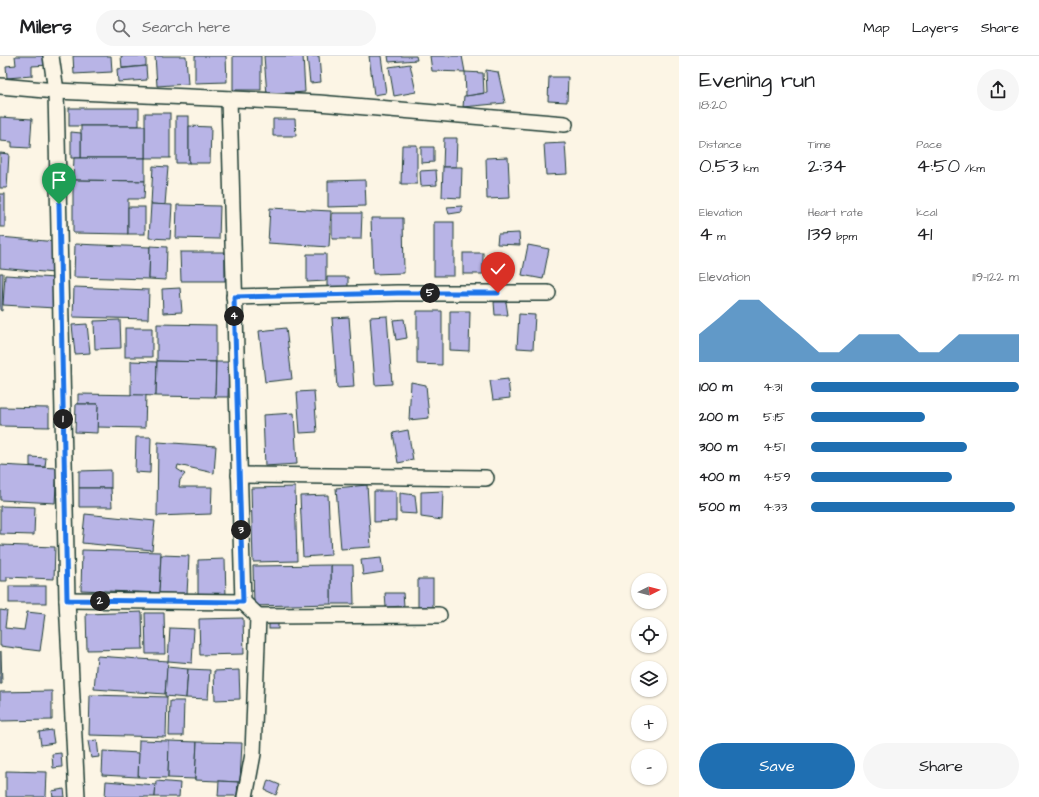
<!DOCTYPE html>
<meta charset="utf-8">
<style>
:root{--surface:#fff;--page:#f6f6f6;--text:#202124;--muted:#757577;--line:#e0e0e0;--accent:#1f6fb2}
body{margin:0;font-family:"Architects Daughter",sans-serif;background:var(--page);color:var(--text);height:100vh;display:flex;flex-direction:column;font-size:15px;white-space:nowrap}
*{box-sizing:border-box;margin:0}
p{font-size:13px;color:var(--muted)}
.icon{flex:none;width:22px;height:22px;fill:none;stroke:currentColor;stroke-width:2;stroke-linecap:round;stroke-linejoin:round}
.map{position:relative;flex:1;overflow:hidden}
.drawer{display:flex;flex-direction:column;background:var(--surface);width:360px}
.drawer>*{flex:none}
.needle{width:26px;rotate:84deg}
.tools{position:absolute;left:631px;top:517px;display:grid;gap:8px}
.tools a{display:grid;place-items:center;width:36px;height:36px;border-radius:50%;background:var(--surface);box-shadow:0 1px 3px #0004;font-size:20px}
.pin{position:absolute;display:grid;place-items:center;width:34px;height:34px;color:#fff;margin:-41px -17px;border-radius:50% 50% 50% 0;rotate:-45deg;box-shadow:0 0 4px #0007}
.pin .icon{rotate:45deg}
.km{position:absolute;width:20px;height:20px;margin:-10px;border-radius:50%;background:#222;color:#fff;font-size:11px;line-height:20px;text-align:center}
.round{display:grid;place-items:center;flex:none;width:42px;height:42px;border-radius:21px;background:var(--page)}
.head{display:flex;align-items:center;justify-content:space-between;height:68px;padding:0 20px}
h1{font-size:22px;font-weight:600;line-height:30px}
.figures{display:grid;grid-template-columns:repeat(3,1fr);gap:6px;height:68px;padding:4px 20px}
.figures div{display:grid;align-content:center}
.figures b{font-size:20px;font-weight:600}
.figures small{font-size:11px;font-weight:400}
.figures p{font-size:11px}
.chart{height:112px;padding:8px 20px}
.chart p{display:flex;justify-content:space-between}
.chart svg{width:100%;height:72px;margin-top:4px;fill:var(--accent);opacity:.7}
.action{display:flex;gap:8px;margin-top:auto;padding:8px 20px}
.action a{flex:1;height:46px;border-radius:24px;background:var(--accent);color:#fff;font-size:16px;font-weight:600;line-height:46px;text-align:center}
.action a+a{background:var(--page);color:var(--text)}
ul{padding:0 20px;list-style:none;font-size:13px}
li{display:grid;grid-template-columns:64px 48px 1fr;align-items:center;height:30px}
li i{height:10px;border-radius:5px;background:var(--accent)}
header{display:flex;align-items:center;gap:24px;box-sizing:border-box;height:56px;padding:0 20px;background:var(--surface);border-bottom:1px solid var(--line)}
header strong{font-size:19px}
nav{display:flex;gap:22px;margin-inline-start:auto;font-size:14px}
.search{width:280px;height:36px;background:var(--page);display:flex;align-items:center;gap:10px;box-sizing:border-box;padding:0 14px;border-radius:22px;color:var(--muted);font-size:15px}
main{display:flex;flex:1;min-height:0}
.map>svg:first-child{display:block}
.building{fill:#b8b4e6;stroke:#1f3d34}
.lines{fill:none;stroke-linecap:round;stroke-linejoin:round}
.street-casing{stroke:#1f3d34;stroke-width:18}
.street{stroke:#fcf5e5;stroke-width:15}
.route-casing{stroke:#fff;stroke-width:8}
.route{stroke:#1a73e8;stroke-width:5}
</style>
<header>
<strong>Milers</strong>
<div class="search"><svg class="icon" aria-label="search" viewBox="0 0 24 24"><circle cx="10" cy="10" r="6"/><path d="M15 15l6 6"/></svg>Search here</div>
<nav><a>Map</a><a>Layers</a><a>Share</a></nav>
</header>
<main>
<div class="map">
<svg width="679" height="741" viewBox="0 0 679 741">
<rect width="100%" height="100%" fill="#fcf5e5"/>
<filter id="ink" filterUnits="userSpaceOnUse"><feTurbulence type="fractalNoise" baseFrequency=".025" numOctaves="2"/><feDisplacementMap in="SourceGraphic" scale="8" xChannelSelector="R" yChannelSelector="G"/><feConvolveMatrix kernelMatrix="1 2 1 2 8 2 1 2 1" color-interpolation-filters="sRGB"/></filter>
<g filter="url(#ink)">
<!-- building -->
<g class="building">
<path d="M15,0H49L50,9L32,10V20L7,22L6,10L16,9Z"/>
<path d="M73,0H111L112,16L74,18Z"/>
<path d="M121,0H146V10L122,12Z"/>
<path d="M155,0H186L188,28L157,30Z"/>
<path d="M195,0H226L227,26L195,27Z"/>
<rect x="233" y="0" width="28" height="34"/>
<path d="M264,0H303L305,36L267,39Z"/>
<path d="M307,0H319L321,26L310,27Z"/>
<path d="M369,0H381L386,37L374,39Z"/>
<path d="M388,0H416L417,4L389,6Z"/>
<path d="M430,0H462L465,16L432,15Z"/>
<path d="M410,8L416,36L394,40L389,11Z"/>
<path d="M146,10L147,24L118,26L117,13Z"/>
<path d="M486,14L498,16L505,47L463,51L464,40L487,37Z"/>
<path d="M465,16L483,17L484,37L466,40Z"/>
<path d="M549,21H568L567,46L548,45Z"/>
<rect x="69" y="52" width="70" height="18"/>
<rect x="145" y="57" width="25" height="45"/>
<rect x="176" y="60" width="13" height="47"/>
<path d="M0,61L32,63L30,92L12,91V86L0,85Z"/>
<path d="M273,63H295L296,80H273Z"/>
<rect x="81" y="70" width="64" height="32"/>
<path d="M189,70L211,71L210,107H189Z"/>
<path d="M71,76L81,77V102H71Z"/>
<path d="M444,82H457L456,111H443Z"/>
<path d="M565,87L567,118L546,119L544,88Z"/>
<path d="M402,89H417V128H401Z"/>
<path d="M421,91H434V106L421,107Z"/>
<path d="M0,97L9,98L7,132H0Z"/>
<path d="M508,101L510,142L487,143L486,102Z"/>
<path d="M74,102H145V125L73,124Z"/>
<path d="M153,110L168,111L165,149L151,148Z"/>
<path d="M443,111H462L461,142L442,141Z"/>
<path d="M436,114L437,129L421,130L420,115Z"/>
<path d="M73,124L145,125L144,143H128V178L73,177Z"/>
<path d="M365,124L366,150L328,151V125Z"/>
<rect x="0" y="138" width="5" height="33"/>
<path d="M151,148L172,149L170,183L149,182Z"/>
<path d="M177,149L220,150L219,183L176,182Z"/>
<path d="M462,150V156L449,158L447,151Z"/>
<rect x="128" y="151" width="17" height="27"/>
<path d="M270,152L331,155L329,191L268,187Z"/>
<path d="M332,157H362L361,183H332Z"/>
<path d="M371,162H403L404,217L373,218Z"/>
<rect x="434" y="166" width="20" height="54"/>
<path d="M519,177L520,189L497,188L498,178Z"/>
<path d="M0,181L57,186L54,217L0,212Z"/>
<path d="M75,188L150,191L149,223L74,221Z"/>
<path d="M528,189L549,193L543,223L522,219Z"/>
<path d="M150,190L167,191L166,224L149,223Z"/>
<path d="M180,196H225V225H181Z"/>
<rect x="463" y="197" width="20" height="21"/>
<path d="M307,198H326V225L307,226Z"/>
<path d="M0,217H3L2,255L0,254Z"/>
<path d="M5,219L56,222L55,252L3,249Z"/>
<path d="M327,221H348V235L327,234Z"/>
<path d="M74,231L149,234L148,263L73,261Z"/>
<path d="M180,232L182,256L163,257L162,233Z"/>
<path d="M494,246H506L508,259H495Z"/>
<path d="M417,255H442V309L417,308Z"/>
<path d="M450,255H470L469,295L450,294Z"/>
<path d="M519,258L535,259L533,293L517,292Z"/>
<path d="M387,260L392,328L375,329L370,261Z"/>
<path d="M349,261L354,331L337,332L332,262Z"/>
<path d="M404,263L407,282L396,284L393,264Z"/>
<path d="M120,264L121,292L95,293L94,265Z"/>
<path d="M87,268L90,297L75,298L72,269Z"/>
<path d="M157,268L216,269V306L157,305Z"/>
<rect x="125" y="272" width="27" height="29"/>
<path d="M286,272L292,323L265,326L259,275Z"/>
<path d="M131,305L157,306L156,340L131,339Z"/>
<path d="M157,305L216,306L215,341L156,340Z"/>
<path d="M216,306H229L228,341H215Z"/>
<path d="M508,323L510,342L493,344L490,325Z"/>
<path d="M411,326L426,329L429,362L409,364Z"/>
<path d="M314,335L317,376L300,377L297,336Z"/>
<path d="M78,338L146,339L145,372L97,371L98,348H78Z"/>
<path d="M76,348H98L97,377L75,376Z"/>
<path d="M0,351L49,352V371L0,370Z"/>
<path d="M294,357L297,408L265,410L263,359Z"/>
<path d="M408,374L413,404L398,407L393,377Z"/>
<path d="M136,381H151L150,417L135,416Z"/>
<path d="M158,386L216,390L214,417L178,409L177,413L185,418L180,424L179,431H212L211,458L157,460Z"/>
<path d="M30,401L46,402L45,411L30,410Z"/>
<path d="M0,409L57,412L55,447L0,444Z"/>
<path d="M111,414V432H79V415Z"/>
<path d="M367,429L371,491L341,493L336,432Z"/>
<path d="M295,431L297,505L253,506L251,432Z"/>
<path d="M79,432H111L112,451H79Z"/>
<path d="M374,435H396V465L374,466Z"/>
<path d="M443,435L442,464L421,461V436Z"/>
<path d="M400,437L415,439L417,458L400,457Z"/>
<path d="M328,439L331,499L303,501L300,440Z"/>
<path d="M0,450L35,451L34,479L0,478Z"/>
<path d="M85,458L155,465L152,494L82,487Z"/>
<path d="M0,489L55,491L54,523L7,521V525H0Z"/>
<path d="M82,494L161,496L159,537L81,534Z"/>
<path d="M161,499L189,500L187,538L159,537Z"/>
<path d="M381,502L383,516L363,519L361,504Z"/>
<path d="M225,503L226,540H198V504Z"/>
<path d="M331,509H353L354,548H331Z"/>
<path d="M331,509V548L254,550L253,510Z"/>
<rect x="418" y="523" width="15" height="28"/>
<rect x="9" y="530" width="37" height="17"/>
<path d="M385,537H403L404,550L386,551Z"/>
<path d="M0,554L7,555L5,572L24,574L27,556L45,558L40,595L0,590Z"/>
<path d="M142,556L143,593L87,594L86,558Z"/>
<path d="M145,557H164L165,598H146Z"/>
<path d="M243,562L244,598L200,599L199,563Z"/>
<rect x="269" y="566" width="9" height="7"/>
<path d="M170,572L194,573L192,607L168,605Z"/>
<path d="M1,595L2,628H0V596Z"/>
<path d="M97,600L168,605L165,638L94,633Z"/>
<path d="M167,611L188,613L186,642L165,640Z"/>
<path d="M188,613L210,614L208,643L186,642Z"/>
<path d="M239,614L240,643L215,644L214,615Z"/>
<path d="M52,635V664L0,665V636Z"/>
<path d="M90,639L167,641L166,681L89,679Z"/>
<path d="M170,645H184L183,680H169Z"/>
<path d="M52,674L54,687L41,689L39,676Z"/>
<path d="M97,684L99,701L91,702L88,685Z"/>
<path d="M139,684L169,685L168,722L138,721Z"/>
<path d="M169,685L197,686L195,723L168,722Z"/>
<path d="M197,686L242,687L240,726L195,724Z"/>
<path d="M103,695L139,697L138,721L102,719Z"/>
<path d="M61,697L62,711L53,712L52,698Z"/>
<path d="M6,715L47,716L46,741H6Z"/>
<path d="M268,724L280,729L276,739L265,734Z"/>
<path d="M106,725L156,729L155,741H105Z"/>
<path d="M156,725L180,727L179,741H155Z"/>
<path d="M219,725L238,726L237,740H218Z"/>
<path d="M64,733L65,741H53L52,735Z"/>
</g>
<g class="lines">
<!-- street casing -->
<g class="street-casing">
<g id="street">
<path d="M51,0L56,35L67,544L77,741"/>
<path d="M0,30L56,35L319,47L565,68"/>
<path d="M229,43L243,546L258,560L253,698L245,741"/>
<path d="M234,241L397,237H548"/>
<path d="M239,419L486,422"/>
<path d="M67,544L243,546"/>
<path d="M258,560L439,559"/>
</g>
</g>
<!-- street -->
<use href="#street" class="street"/>
</g>
</g>
<g class="lines" filter="url(#ink)">
<!-- route casing -->
<g class="route-casing">
<path id="route" d="M59,148L67,544L243,546L234,241L398,237H498"/>
</g>
<!-- route -->
<use href="#route" class="route"/>
</g>
</svg>
<div class="tools">
<a><svg class="needle" viewBox="-14 -14 28 28"><path d="M0-13l5 13h-10z" fill="#e53935"/><path d="M0 13l5-13h-10z" fill="#757577"/></svg></a>
<a><svg class="icon" aria-label="locate" viewBox="0 0 24 24"><circle cx="12" cy="12" r="6"/><path d="M12 2v4M12 18v4M2 12h4M18 12h4"/></svg></a>
<a><svg class="icon" aria-label="layers" viewBox="0 0 24 24"><path d="M12 4l9 5-9 5-9-5zM3 14l9 5 9-5"/></svg></a>
<a>+</a>
<a>−</a>
</div>
<div class="pin" style="left:59px;top:148px;background:#1e9e55"><svg class="icon" aria-label="arrive" viewBox="0 0 24 24"><path d="M6 21V4h12l-3 4 3 4H6"/></svg></div>
<div class="pin" style="left:498px;top:237px;background:#d93025"><svg class="icon" aria-label="check" viewBox="0 0 24 24"><path d="M5 12l5 5 9-10"/></svg></div>
<b class="km" style="left:63px;top:363px">1</b>
<b class="km" style="left:100px;top:545px">2</b>
<b class="km" style="left:241px;top:474px">3</b>
<b class="km" style="left:234px;top:260px">4</b>
<b class="km" style="left:430px;top:237px">5</b>
</div>
<section class="drawer">
<div class="head"><div><h1>Evening run</h1><p>18:20</p></div><a class="round"><svg class="icon" aria-label="share" viewBox="0 0 24 24"><path d="M12 15V3M7 8l5-5 5 5M5 13v7h14v-7"/></svg></a></div>
<div class="figures">
<div><p>Distance</p><b>0.53<small> km</small></b></div>
<div><p>Time</p><b>2:34</b></div>
<div><p>Pace</p><b>4:50<small> /km</small></b></div>
</div>
<div class="figures">
<div><p>Elevation</p><b>4<small> m</small></b></div>
<div><p>Heart rate</p><b>139<small> bpm</small></b></div>
<div><p>kcal</p><b>41</b></div>
</div>
<div class="chart"><p><span>Elevation</span>119–122 m</p>
<svg viewBox="0 0 160 44" preserveAspectRatio="none"><path d="M0 44V27L10 17L20 6L30 6L40 17L50 27L60 38L70 38L80 27L90 27L100 27L110 38L120 38L130 27L140 27L150 27L160 27V44z"/></svg>
</div>
<ul>
<li><b>100 m</b>4:31<i style="width:100%"></i></li>
<li><b>200 m</b>5:15<i style="width:55%"></i></li>
<li><b>300 m</b>4:51<i style="width:75%"></i></li>
<li><b>400 m</b>4:59<i style="width:68%"></i></li>
<li><b>500 m</b>4:33<i style="width:98%"></i></li>
</ul>
<div class="action"><a>Save</a><a>Share</a></div>
</section>
</main>
